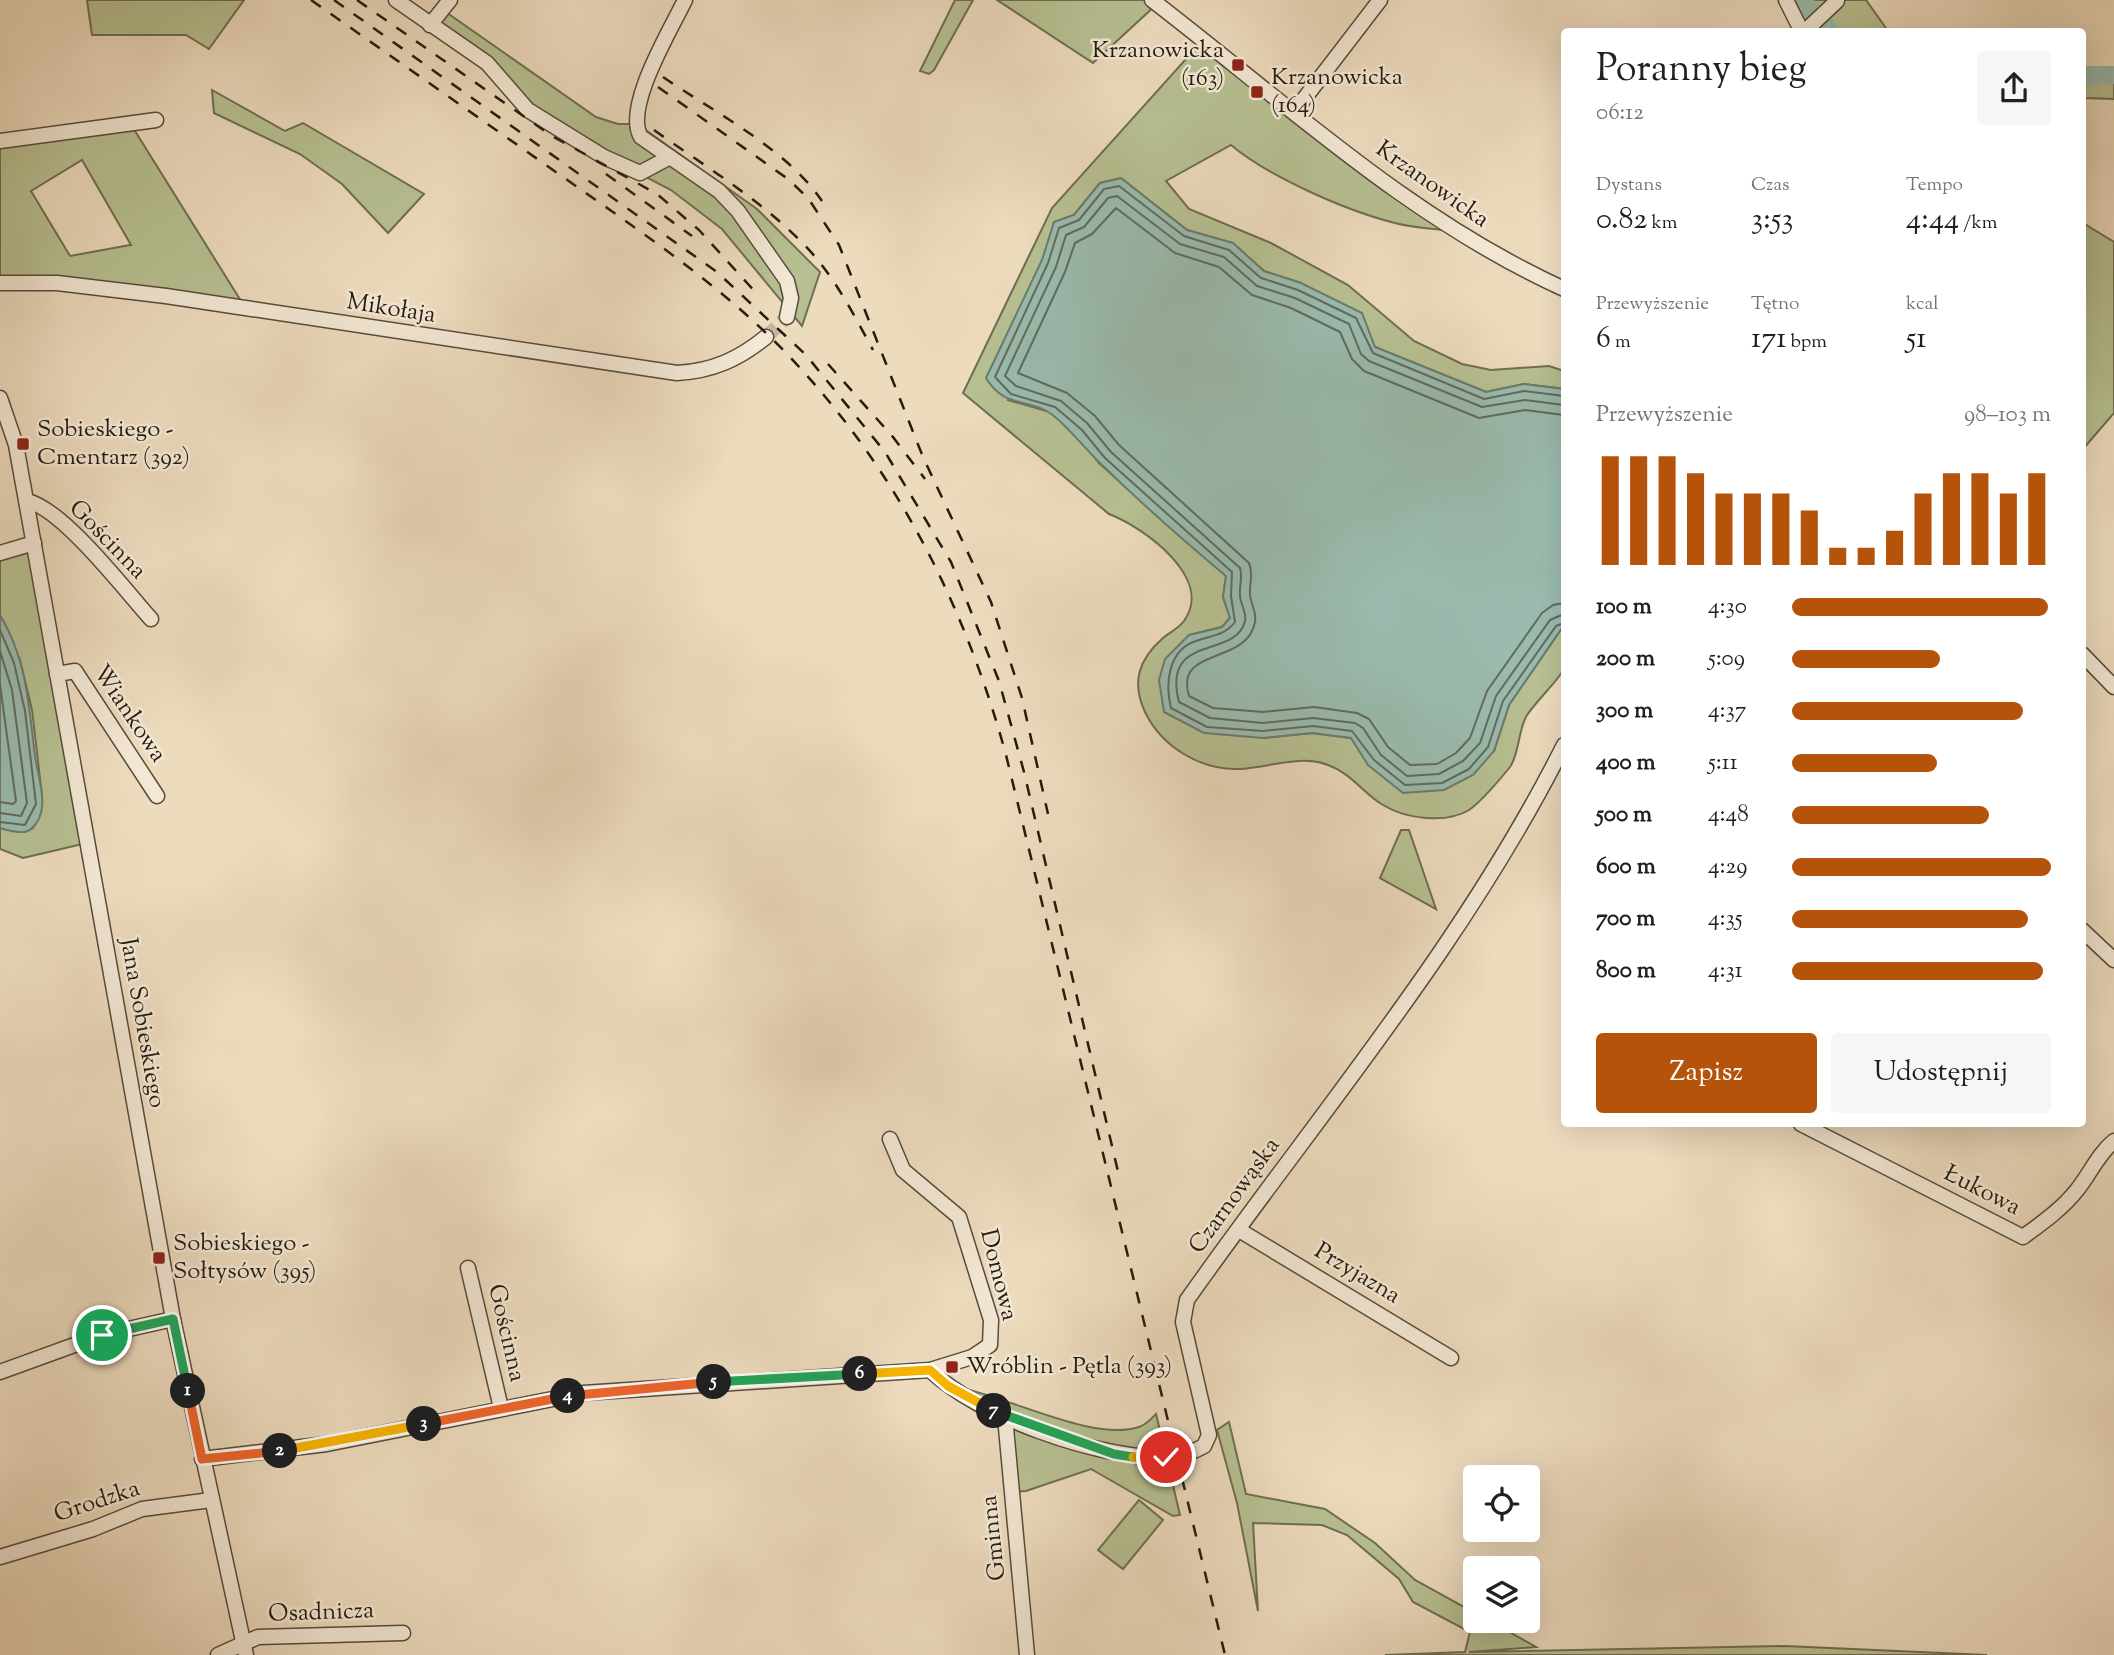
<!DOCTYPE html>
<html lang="pl">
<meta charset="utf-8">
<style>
:root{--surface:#fff;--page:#f6f6f6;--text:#202124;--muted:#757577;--accent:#b45309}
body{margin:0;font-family:"Sorts Mill Goudy",serif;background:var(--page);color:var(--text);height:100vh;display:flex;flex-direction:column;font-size:26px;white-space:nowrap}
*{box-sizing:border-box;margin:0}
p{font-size:23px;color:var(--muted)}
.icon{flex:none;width:38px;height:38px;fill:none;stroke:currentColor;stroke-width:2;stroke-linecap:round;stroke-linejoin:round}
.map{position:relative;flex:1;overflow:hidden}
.sheet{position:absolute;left:1561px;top:28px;width:525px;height:1099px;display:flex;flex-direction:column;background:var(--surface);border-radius:7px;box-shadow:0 7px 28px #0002}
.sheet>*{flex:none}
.tools{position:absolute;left:1463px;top:1465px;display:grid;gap:14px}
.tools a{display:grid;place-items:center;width:77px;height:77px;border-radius:7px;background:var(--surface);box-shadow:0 7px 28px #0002;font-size:35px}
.pin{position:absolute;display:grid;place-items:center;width:60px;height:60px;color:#fff;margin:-30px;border:4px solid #fff;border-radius:50%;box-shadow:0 2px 7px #0007}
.km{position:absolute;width:35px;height:35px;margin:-18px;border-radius:50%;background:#222;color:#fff;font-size:19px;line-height:35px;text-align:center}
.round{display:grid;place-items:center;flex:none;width:74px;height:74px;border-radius:7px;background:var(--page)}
.headline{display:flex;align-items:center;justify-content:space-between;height:119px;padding:0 35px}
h1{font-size:38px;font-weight:600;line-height:52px}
.metrics{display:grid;grid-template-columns:repeat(3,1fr);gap:10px;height:119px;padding:7px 35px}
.metrics div{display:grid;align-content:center}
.metrics b{font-size:30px;font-weight:600}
.metrics small{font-size:19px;font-weight:400}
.metrics p{font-size:19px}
.chart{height:196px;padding:14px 35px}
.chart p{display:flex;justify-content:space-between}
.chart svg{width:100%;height:126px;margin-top:7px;stroke:var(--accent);stroke-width:6}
.cta{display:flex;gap:14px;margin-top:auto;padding:14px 35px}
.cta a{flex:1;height:80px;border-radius:7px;background:var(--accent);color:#fff;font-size:28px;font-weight:600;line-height:80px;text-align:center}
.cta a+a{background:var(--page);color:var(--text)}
ul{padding:0 35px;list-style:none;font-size:23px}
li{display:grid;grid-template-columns:112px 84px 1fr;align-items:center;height:52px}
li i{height:18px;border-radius:9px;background:var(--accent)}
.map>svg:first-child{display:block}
.green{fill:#b7c092;stroke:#6e6e50;stroke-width:2;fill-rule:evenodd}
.water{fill:#9abbae;stroke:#6b7b6e;stroke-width:2}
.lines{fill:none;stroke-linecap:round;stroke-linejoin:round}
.shore{stroke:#606b5e;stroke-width:2}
.river{stroke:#9abbae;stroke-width:18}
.minor-tunnel{stroke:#c5b59b;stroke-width:14;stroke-dasharray:14 7;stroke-linecap:butt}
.minor-casing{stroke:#574b3a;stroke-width:17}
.minor{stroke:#f3e8d5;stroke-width:14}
.rail{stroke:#251b0e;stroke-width:2.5;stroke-dasharray:12 12;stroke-linecap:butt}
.minor-bridge-casing{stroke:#574b3a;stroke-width:17;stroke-linecap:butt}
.minor-bridge{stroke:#f3e8d5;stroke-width:14}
.split-1-casing{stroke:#fff;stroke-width:14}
.split-2-casing{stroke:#fff;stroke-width:14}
.split-3-casing{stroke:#fff;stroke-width:14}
.split-4-casing{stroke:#fff;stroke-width:14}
.split-5-casing{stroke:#fff;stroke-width:14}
.split-6-casing{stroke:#fff;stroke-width:14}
.split-7-casing{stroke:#fff;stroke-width:14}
.split-8-casing{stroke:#fff;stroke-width:14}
.split-9-casing{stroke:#fff;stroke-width:14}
.split-1{stroke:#22a559;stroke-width:9}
.split-2{stroke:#f0652b;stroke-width:9}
.split-3{stroke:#f5b400;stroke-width:9}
.split-4{stroke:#f0652b;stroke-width:9}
.split-5{stroke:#f0652b;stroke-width:9}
.split-6{stroke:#22a559;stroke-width:9}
.split-7{stroke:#f5b400;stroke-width:9}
.split-8{stroke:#22a559;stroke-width:9}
.split-9{stroke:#f5b400;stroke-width:9}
.poi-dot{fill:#8f2418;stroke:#f3e8d5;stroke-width:2.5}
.labels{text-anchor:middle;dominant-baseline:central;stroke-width:5;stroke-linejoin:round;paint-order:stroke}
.poi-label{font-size:24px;fill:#251b0e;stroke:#f3e8d5;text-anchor:start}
.street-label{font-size:24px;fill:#251b0e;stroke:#f3e8d5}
</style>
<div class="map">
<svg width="2114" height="1655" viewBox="0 0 2114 1655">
<rect width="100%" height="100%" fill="#eddbbe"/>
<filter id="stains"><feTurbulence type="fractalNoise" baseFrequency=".00286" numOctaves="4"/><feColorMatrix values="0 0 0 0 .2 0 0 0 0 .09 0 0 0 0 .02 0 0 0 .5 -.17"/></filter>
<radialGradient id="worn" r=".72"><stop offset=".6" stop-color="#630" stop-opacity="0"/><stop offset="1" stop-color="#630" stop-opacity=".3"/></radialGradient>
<!-- green -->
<g class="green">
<path d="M87,0H244L209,49L186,35H92Z"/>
<path d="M955,0H973L934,70L929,74L920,71Z"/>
<path d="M997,0H1152L1157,4L1093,63Z"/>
<path d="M1786,0H1866L1888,31H1802Z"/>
<path d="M443,10L596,117L618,124H637L757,209L820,272L802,326L722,229L671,190L573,139L430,25Z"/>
<path d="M1203,40L1454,231C1435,229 1414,228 1395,223C1347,211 1269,177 1231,145L1166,181L1189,209L1271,243L1348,285L1414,341L1462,364L1491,370L1549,366L1564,371V389L1524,384L1486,392L1375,347L1301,283L1264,271L1232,243L1187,230L1121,178L1100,183L1074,215L1054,222L1008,400L1050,412L1077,435L1099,463L1226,576L1223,597L1230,618L1222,627L1189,635L1263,738L1312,733L1351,738L1369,765L1494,751L1509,705L1564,625C1564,639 1567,655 1564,668C1563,676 1532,705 1526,717C1518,732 1519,754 1510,767C1502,777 1480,803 1469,810C1446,824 1406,819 1383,805C1364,794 1351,773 1328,765C1300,754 1268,768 1239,769C1200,770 1162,747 1145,712C1131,682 1139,659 1163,638C1169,633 1179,628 1184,621C1215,578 1143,527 1109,514L963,393L1052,208Z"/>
<path d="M2083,68L2114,69V99L2083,98Z"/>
<path d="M212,90L285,131L303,123L424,194L388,233L342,184L300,154L214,113Z"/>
<path d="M130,123L246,309L0,283V141ZM82,160L131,245H130L70,256L31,191Z"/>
<path d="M2083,223L2114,242V413L2083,449Z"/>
<path d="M34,543L87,843L23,858L0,849V828L25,832L33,828L42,796L32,710L20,660L0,615V553Z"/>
<path d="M1401,830H1409L1436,909L1380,878Z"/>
<path d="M948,1386C1002,1392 1090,1443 1139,1427C1146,1425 1151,1419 1156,1414L1180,1515L1173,1516L1091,1469L1026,1491L1012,1492L1005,1417Z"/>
<path d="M1229,1422L1246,1494L1325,1509L1375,1543L1415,1580L1475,1613V1620L1490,1621L1536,1647L1469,1652L1785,1646L1987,1655H1385L1465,1652L1470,1632L1413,1602L1399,1579L1347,1535L1322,1525L1253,1523L1258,1611L1237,1503L1217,1430Z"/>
<path d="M1139,1500L1163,1520L1123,1569L1098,1550Z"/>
</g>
<!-- water -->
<g class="water">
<path d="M1121,178L1187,230L1233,243L1264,271L1301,283L1362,313L1375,347L1486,392L1524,384L1564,389V625L1509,705L1494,751L1473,775L1444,790L1403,793L1368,765L1351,738L1312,733L1263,738L1204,733L1164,712L1159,680L1165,659L1189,635L1222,627L1230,618L1223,597L1226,576C1184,541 1142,504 1102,465C1085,449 1072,431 1054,416C1031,397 1005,410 986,378L1042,260L1054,222L1074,215L1100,183Z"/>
<path d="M0,615C27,659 29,707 35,756C38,778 52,812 31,829C24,835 9,831 0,828Z"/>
</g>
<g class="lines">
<!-- shore -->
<g class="shore">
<path d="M1564,396L1524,391L1484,399L1373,353L1356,318L1298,290L1261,278L1229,250L1184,236L1119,186L1104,189L1079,220L1059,228L1048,263L995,377L1011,394L1055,407L1082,430L1105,458L1232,572L1231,596L1235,622C1224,636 1213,635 1196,641C1168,650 1165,684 1171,708L1207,727L1263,731L1313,726L1352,731L1374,760L1405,785L1442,783L1469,769L1488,747L1503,701L1556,626L1564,623"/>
<path d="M1564,405L1525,400L1482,407L1369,361L1361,354L1349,324L1295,298L1257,286L1224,257L1180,244L1117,196L1108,198L1084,227L1066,235L1056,267L1005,376L1016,386L1061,401L1087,423L1111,452L1240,568C1243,578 1239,585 1240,595C1240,604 1247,612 1245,621C1236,660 1161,632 1179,702L1210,718L1263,723L1313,718L1355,723L1363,728L1381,755L1407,776L1439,774L1463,761L1480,743L1496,696L1550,620L1564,614"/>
<path d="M1564,415L1525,410L1479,418L1364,371L1352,359L1340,332L1291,308L1252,295L1219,267L1175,253L1116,208L1092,234L1075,243L1065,272L1018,373L1067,393L1095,416L1119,445L1249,563C1254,575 1249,583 1250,595C1251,605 1257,612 1255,622C1247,666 1174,646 1189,696L1213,708L1263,712L1314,707L1357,713L1369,719L1388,747L1410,765L1437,764L1456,753L1470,738L1487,691L1542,613L1553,605L1564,603"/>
<path d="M0,630L14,663L25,711L36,804L25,825L0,822"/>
<path d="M0,651L12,690L27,803L21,816L0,813"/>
<path d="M0,685L16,801L13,804L0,802"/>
</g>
<!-- river -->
<g class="river">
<path d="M1802,0L1831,32"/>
<path d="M2082,75H2114"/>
</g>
<!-- minor-tunnel -->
<path class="minor-tunnel" d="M766,337L787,317"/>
<!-- minor casing -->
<g class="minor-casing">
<g id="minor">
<path d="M396,0L487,63L528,110L604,157L640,173L670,157"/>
<path d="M685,0C671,29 623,108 641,137L719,191L738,211L787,281L791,298L787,317"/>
<path d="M1152,0C1286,103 1410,219 1564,289"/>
<path d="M1786,0L1802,32"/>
<path d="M430,25L450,0"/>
<path d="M1804,32L1837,1"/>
<path d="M1294,112L1380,0"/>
<path d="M0,141L156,120"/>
<path d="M0,283H57L166,296L677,373C713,371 739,359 766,337"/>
<path d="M0,398L16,445L173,1319L246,1655"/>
<path d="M27,501C62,508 125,590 151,619"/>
<path d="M0,553L34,543"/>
<path d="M2082,654L2114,687"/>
<path d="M57,674L75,671L157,796"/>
<path d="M2082,930L2114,960"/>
<path d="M1801,1124L2023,1237C2042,1223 2062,1209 2077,1190C2090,1174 2098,1154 2114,1141"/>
<path d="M1239,1230L1451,1358"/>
<path d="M468,1268L501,1408"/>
<path d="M930,1370C977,1416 1101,1460 1166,1457"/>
<path d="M0,1372L102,1335L173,1319"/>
<path d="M1005,1417L1027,1655"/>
<path d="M1196,1450L1204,1446L1209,1435L1183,1322L1187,1300C1316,1117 1463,946 1564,745"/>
<path d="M202,1459L327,1444L583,1393L930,1370L972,1357L990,1345L991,1320L959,1217L903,1170L890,1139"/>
<path d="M0,1557L93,1529L142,1509L211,1500"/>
<path d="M218,1655L258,1637L403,1633"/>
</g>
</g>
<!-- minor -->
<use href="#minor" class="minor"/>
<!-- rail -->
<g class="rail">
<path d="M311,0C395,59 479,118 563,177C641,232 721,285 787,354C896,468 965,605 1006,755L1225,1655"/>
<path d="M334,0L717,272L806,355L885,452L951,562L999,681L1024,772L1120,1180"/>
<path d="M357,0L552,136L657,194L699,230L758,295"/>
<path d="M663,77C714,112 787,149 822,201"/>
<path d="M658,87L788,179L808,198L839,245L923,457L991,602L1022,698L1048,814"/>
<path d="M654,130C710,170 773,207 817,259C840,287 856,319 873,350"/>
<path d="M606,174L692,236"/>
<path d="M828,364L893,437L925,479"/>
</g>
<!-- minor-bridge casing -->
<g class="minor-bridge-casing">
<path id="minor-bridge" d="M1166,1457L1196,1450"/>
</g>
<!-- minor-bridge -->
<use href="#minor-bridge" class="minor-bridge"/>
</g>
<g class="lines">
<!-- split-1 casing -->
<g class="split-1-casing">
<path id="split-1" d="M102,1335L173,1319L188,1391"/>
</g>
<!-- split-2 casing -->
<g class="split-2-casing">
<path id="split-2" d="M188,1391L202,1459L280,1451"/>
</g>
<!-- split-3 casing -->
<g class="split-3-casing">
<path id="split-3" d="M280,1451L424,1424"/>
</g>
<!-- split-4 casing -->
<g class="split-4-casing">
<path id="split-4" d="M424,1424L568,1396"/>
</g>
<!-- split-5 casing -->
<g class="split-5-casing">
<path id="split-5" d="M568,1396L714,1382"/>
</g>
<!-- split-6 casing -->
<g class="split-6-casing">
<path id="split-6" d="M714,1382L860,1374"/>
</g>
<!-- split-7 casing -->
<g class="split-7-casing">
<path id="split-7" d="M860,1374L930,1370L948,1386L994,1411"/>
</g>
<!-- split-8 casing -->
<g class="split-8-casing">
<path id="split-8" d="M994,1411L1114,1454L1133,1457"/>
</g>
<!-- split-9 casing -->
<g class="split-9-casing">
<path id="split-9" d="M1133,1457H1166"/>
</g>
<!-- split-1 -->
<use href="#split-1" class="split-1"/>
<!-- split-2 -->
<use href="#split-2" class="split-2"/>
<!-- split-3 -->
<use href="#split-3" class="split-3"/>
<!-- split-4 -->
<use href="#split-4" class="split-4"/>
<!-- split-5 -->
<use href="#split-5" class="split-5"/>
<!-- split-6 -->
<use href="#split-6" class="split-6"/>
<!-- split-7 -->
<use href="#split-7" class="split-7"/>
<!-- split-8 -->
<use href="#split-8" class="split-8"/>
<!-- split-9 -->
<use href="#split-9" class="split-9"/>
</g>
<!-- markers -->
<g class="poi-dot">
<rect x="1231" y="58" width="14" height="14" rx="3.5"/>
<rect x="1250" y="85" width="14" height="14" rx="3.5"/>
<rect x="16" y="437" width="14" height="14" rx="3.5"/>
<rect x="152" y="1251" width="14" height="14" rx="3.5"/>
<rect x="945" y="1360" width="14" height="14" rx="3.5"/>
</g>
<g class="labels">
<!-- poi labels -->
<g class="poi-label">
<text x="1224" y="51" text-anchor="end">Krzanowicka<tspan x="1224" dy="28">(163)</tspan></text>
<text x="1271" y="78">Krzanowicka<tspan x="1271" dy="28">(164)</tspan></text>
<text x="37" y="430">Sobieskiego -<tspan x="37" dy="28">Cmentarz (392)</tspan></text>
<text x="173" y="1244">Sobieskiego -<tspan x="173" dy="28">Sołtysów (395)</tspan></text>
<text x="966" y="1367">Wróblin - Pętla (393)</text>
</g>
<!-- street labels -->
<g class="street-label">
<text transform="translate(1432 185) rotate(35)">Krzanowicka</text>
<text transform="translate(391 309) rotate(9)">Mikołaja</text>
<text transform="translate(107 540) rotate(46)">Gościnna</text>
<text transform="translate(129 714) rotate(56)">Wiankowa</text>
<text transform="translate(142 1023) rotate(80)">Jana Sobieskiego</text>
<text transform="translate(1982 1191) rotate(27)">Łukowa</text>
<text transform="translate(1235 1196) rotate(-54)">Czarnowąska</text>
<text transform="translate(1357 1274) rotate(31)">Przyjazna</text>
<text transform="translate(998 1275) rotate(76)">Domowa</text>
<text transform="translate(506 1333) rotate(77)">Gościnna</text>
<text transform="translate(97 1502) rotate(-18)">Grodzka</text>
<text transform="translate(994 1538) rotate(-96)">Gminna</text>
<text transform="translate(321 1613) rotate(-2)">Osadnicza</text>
</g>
</g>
<rect width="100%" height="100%" filter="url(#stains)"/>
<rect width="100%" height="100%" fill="url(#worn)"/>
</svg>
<div class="tools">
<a><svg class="icon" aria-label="locate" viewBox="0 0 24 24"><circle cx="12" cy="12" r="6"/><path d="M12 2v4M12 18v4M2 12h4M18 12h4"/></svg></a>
<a><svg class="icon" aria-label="layers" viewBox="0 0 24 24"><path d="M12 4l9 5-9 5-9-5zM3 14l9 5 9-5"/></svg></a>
</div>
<div class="pin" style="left:102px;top:1335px;background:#1e9e55"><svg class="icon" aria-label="arrive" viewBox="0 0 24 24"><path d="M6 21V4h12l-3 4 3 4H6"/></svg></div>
<div class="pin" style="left:1166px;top:1457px;background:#d93025"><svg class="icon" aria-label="check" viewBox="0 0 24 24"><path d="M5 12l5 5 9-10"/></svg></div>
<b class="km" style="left:188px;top:1391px">1</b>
<b class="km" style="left:280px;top:1451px">2</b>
<b class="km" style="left:424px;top:1424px">3</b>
<b class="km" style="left:568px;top:1396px">4</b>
<b class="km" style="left:714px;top:1382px">5</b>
<b class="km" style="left:860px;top:1374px">6</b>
<b class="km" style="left:994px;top:1411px">7</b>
<section class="sheet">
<div class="headline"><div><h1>Poranny bieg</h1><p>06:12</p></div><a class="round"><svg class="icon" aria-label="share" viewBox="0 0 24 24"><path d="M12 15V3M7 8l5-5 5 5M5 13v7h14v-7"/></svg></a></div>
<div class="metrics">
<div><p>Dystans</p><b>0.82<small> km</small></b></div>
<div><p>Czas</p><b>3:53</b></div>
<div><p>Tempo</p><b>4:44<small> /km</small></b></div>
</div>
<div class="metrics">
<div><p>Przewyższenie</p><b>6<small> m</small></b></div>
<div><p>Tętno</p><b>171<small> bpm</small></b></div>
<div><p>kcal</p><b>51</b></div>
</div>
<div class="chart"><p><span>Przewyższenie</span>98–103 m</p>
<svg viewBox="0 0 160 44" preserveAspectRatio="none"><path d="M5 44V6M15 44V6M25 44V6M35 44V12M45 44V19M55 44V19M65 44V19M75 44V25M85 44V38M95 44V38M105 44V32M115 44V19M125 44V12M135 44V12M145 44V19M155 44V12"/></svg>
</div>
<ul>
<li><b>100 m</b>4:30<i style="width:99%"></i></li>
<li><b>200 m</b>5:09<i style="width:57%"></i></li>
<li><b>300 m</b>4:37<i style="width:89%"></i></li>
<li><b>400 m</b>5:11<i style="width:56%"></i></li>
<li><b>500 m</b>4:48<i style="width:76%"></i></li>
<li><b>600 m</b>4:29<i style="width:100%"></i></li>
<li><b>700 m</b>4:35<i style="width:91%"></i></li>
<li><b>800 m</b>4:31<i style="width:97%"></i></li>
</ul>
<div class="cta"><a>Zapisz</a><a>Udostępnij</a></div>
</section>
</div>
